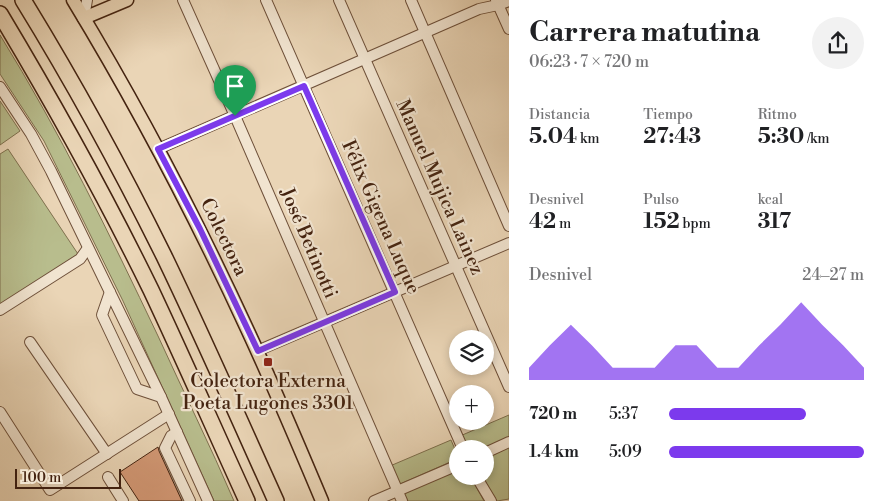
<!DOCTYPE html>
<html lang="es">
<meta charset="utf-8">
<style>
:root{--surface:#fff;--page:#f2f2f2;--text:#202124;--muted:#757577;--accent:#7c3aed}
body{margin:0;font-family:"Libre Bodoni",serif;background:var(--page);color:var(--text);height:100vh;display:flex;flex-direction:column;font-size:19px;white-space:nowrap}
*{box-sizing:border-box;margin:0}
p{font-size:16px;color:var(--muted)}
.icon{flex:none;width:28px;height:28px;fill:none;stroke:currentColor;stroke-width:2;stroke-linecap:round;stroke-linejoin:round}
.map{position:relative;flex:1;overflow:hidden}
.side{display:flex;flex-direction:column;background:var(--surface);width:375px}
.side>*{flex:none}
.buttons{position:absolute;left:449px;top:330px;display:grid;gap:10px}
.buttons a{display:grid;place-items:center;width:45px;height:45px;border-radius:50%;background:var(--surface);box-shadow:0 2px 8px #0003;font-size:25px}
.scale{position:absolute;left:15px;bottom:12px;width:106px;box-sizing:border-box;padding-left:5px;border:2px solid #442310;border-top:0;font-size:14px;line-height:18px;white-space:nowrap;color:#442310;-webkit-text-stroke:4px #f1e4d0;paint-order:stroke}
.pin{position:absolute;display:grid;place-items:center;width:42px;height:42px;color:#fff;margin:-51px -21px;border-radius:50% 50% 50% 0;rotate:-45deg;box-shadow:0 0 5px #0007}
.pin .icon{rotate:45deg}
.round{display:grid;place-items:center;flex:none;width:52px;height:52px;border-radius:26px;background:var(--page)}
.head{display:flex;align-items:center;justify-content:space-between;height:85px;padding:0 20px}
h1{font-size:28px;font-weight:700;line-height:38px}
.figures{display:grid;grid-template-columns:repeat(3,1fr);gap:8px;height:85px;padding:5px 20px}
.figures div{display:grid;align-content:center}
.figures b{font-size:21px;font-weight:700}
.figures small{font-size:14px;font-weight:400}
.figures p{font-size:14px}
.chart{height:140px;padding:10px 20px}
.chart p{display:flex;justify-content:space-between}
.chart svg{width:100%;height:90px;margin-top:5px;fill:var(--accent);opacity:.7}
ul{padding:0 20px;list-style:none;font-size:16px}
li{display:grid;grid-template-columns:80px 60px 1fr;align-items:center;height:38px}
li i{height:12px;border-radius:6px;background:var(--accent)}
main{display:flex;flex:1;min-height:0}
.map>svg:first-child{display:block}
.green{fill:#b8bd8d;stroke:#7e704e}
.building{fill:#d49976;stroke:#442310;filter:url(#shadow)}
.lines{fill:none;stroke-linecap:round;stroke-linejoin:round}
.minor-casing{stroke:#6e503a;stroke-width:12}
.major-casing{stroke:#442310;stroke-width:15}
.highway-casing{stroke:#442310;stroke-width:18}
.minor{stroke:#f1e4d0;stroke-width:10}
.major{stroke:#ead5b6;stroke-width:12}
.highway{stroke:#ead5b6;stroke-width:15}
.route-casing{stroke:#fff;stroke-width:10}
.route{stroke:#7c3aed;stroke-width:6}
.poi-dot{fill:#8f2418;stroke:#f1e4d0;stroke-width:2}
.labels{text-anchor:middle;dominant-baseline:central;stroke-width:4.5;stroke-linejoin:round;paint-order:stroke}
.street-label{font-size:19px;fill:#442310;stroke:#f1e4d0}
.poi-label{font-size:19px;fill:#442310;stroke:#f1e4d0}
</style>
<main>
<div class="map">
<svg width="509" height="501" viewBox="0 0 509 501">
<defs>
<filter id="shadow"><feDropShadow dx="3.5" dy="2" stdDeviation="1" flood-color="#0004"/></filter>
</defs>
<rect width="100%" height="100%" fill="#ead5b6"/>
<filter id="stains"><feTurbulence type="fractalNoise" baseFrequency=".004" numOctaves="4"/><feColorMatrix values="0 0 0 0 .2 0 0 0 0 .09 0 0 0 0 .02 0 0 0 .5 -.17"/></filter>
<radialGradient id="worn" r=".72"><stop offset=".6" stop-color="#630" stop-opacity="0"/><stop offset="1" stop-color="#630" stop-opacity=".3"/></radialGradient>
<!-- green -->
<g class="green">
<path d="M0,35C60,132 109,233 158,336C183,391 210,445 234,501H214L123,301L44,141L0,74Z"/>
<path d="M0,101L20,131L0,145Z"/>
<path d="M8,149L78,254L0,306V154Z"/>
<path d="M509,415V438L483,449H466L460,436Z"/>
<path d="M451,440L457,454V459L398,485L390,466Z"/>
<path d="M509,445V499L497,501L482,476H485V455Z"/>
<path d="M457,469L458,476H470L484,501H408L404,494Z"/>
</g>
<!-- building -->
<path class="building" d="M158,447L159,451L182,501H139L120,472Z"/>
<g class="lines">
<!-- minor casing -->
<g class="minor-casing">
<g id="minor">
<path d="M183,0L235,116L402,501"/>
<path d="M266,0L463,449"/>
<path d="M339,0L509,387"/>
<path d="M411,0L509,226"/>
<path d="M496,0L509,29"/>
<path d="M84,18L87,0"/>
<path d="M0,87L31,134L51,171L161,397L208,501"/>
<path d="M158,149L479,9L498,5L509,1"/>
<path d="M110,292L102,315L137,389L161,397"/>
<path d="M0,310L80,259L88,248"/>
<path d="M30,342L107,454"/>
<path d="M257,351L509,243"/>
<path d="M0,412L50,490L169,414"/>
<path d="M177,432L171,436L165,448L190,501"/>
<path d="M485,453L509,442"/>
<path d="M476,476L491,501"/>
<path d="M108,477L123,501"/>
<path d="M374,501L458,465"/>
</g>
</g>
<!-- major casing -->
<g class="major-casing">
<g id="major">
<path d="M73,0C138,107 196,218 248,331C274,387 298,444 322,501"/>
<path d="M84,18L127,0"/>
</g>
</g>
<!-- highway casing -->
<g class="highway-casing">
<g id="highway">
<path d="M23,0C74,83 121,169 164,256C203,337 239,419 276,501"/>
<path d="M0,14C54,104 105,196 151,290C184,360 215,431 247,501"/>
</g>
</g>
<!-- minor -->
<use href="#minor" class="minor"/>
<!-- major -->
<use href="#major" class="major"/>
<!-- highway -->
<use href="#highway" class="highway"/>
</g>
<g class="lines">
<!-- route casing -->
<g class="route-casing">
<path id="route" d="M304,86L395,292L258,351L200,229L158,149Z"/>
</g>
<!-- route -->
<use href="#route" class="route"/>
</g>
<!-- markers -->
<rect class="poi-dot" x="263" y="357" width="10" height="10" rx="2.5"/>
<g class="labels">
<!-- street labels -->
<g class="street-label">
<text transform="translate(440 187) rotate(66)">Manuel Mujica Lainez</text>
<text transform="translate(381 217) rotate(66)">Félix Gigena Luque</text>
<text transform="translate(224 237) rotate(64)">Colectora</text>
<text transform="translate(309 243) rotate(67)">José Betinotti</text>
</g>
<!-- poi labels -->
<g class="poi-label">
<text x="268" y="381">Colectora Externa<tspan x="268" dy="22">Poeta Lugones 3301</tspan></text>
</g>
</g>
<rect width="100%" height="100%" filter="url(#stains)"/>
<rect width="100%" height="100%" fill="url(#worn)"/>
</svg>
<div class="buttons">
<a><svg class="icon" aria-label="layers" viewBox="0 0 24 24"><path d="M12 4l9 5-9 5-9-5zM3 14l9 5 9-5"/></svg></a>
<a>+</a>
<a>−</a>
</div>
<div class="scale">100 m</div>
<div class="pin" style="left:235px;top:116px;background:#1e9e55"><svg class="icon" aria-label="arrive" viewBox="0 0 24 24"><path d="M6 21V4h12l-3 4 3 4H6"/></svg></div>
</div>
<section class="side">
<div class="head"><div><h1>Carrera matutina</h1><p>06:23 · 7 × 720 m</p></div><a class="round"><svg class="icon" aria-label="share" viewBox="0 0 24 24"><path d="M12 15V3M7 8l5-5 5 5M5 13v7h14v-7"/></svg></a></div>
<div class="figures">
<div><p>Distancia</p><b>5.04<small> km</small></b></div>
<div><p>Tiempo</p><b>27:43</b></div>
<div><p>Ritmo</p><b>5:30<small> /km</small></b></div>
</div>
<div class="figures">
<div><p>Desnivel</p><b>42<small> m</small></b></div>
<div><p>Pulso</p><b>152<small> bpm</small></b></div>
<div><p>kcal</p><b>317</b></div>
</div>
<div class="chart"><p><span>Desnivel</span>24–27 m</p>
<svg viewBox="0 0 160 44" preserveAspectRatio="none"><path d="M0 44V38L10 27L20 17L30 27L40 38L50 38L60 38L70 27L80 27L90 38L100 38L110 27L120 17L130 6L140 17L150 27L160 38V44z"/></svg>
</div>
<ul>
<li><b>720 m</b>5:37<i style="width:70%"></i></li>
<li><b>1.4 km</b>5:09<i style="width:100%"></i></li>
</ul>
</section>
</main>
